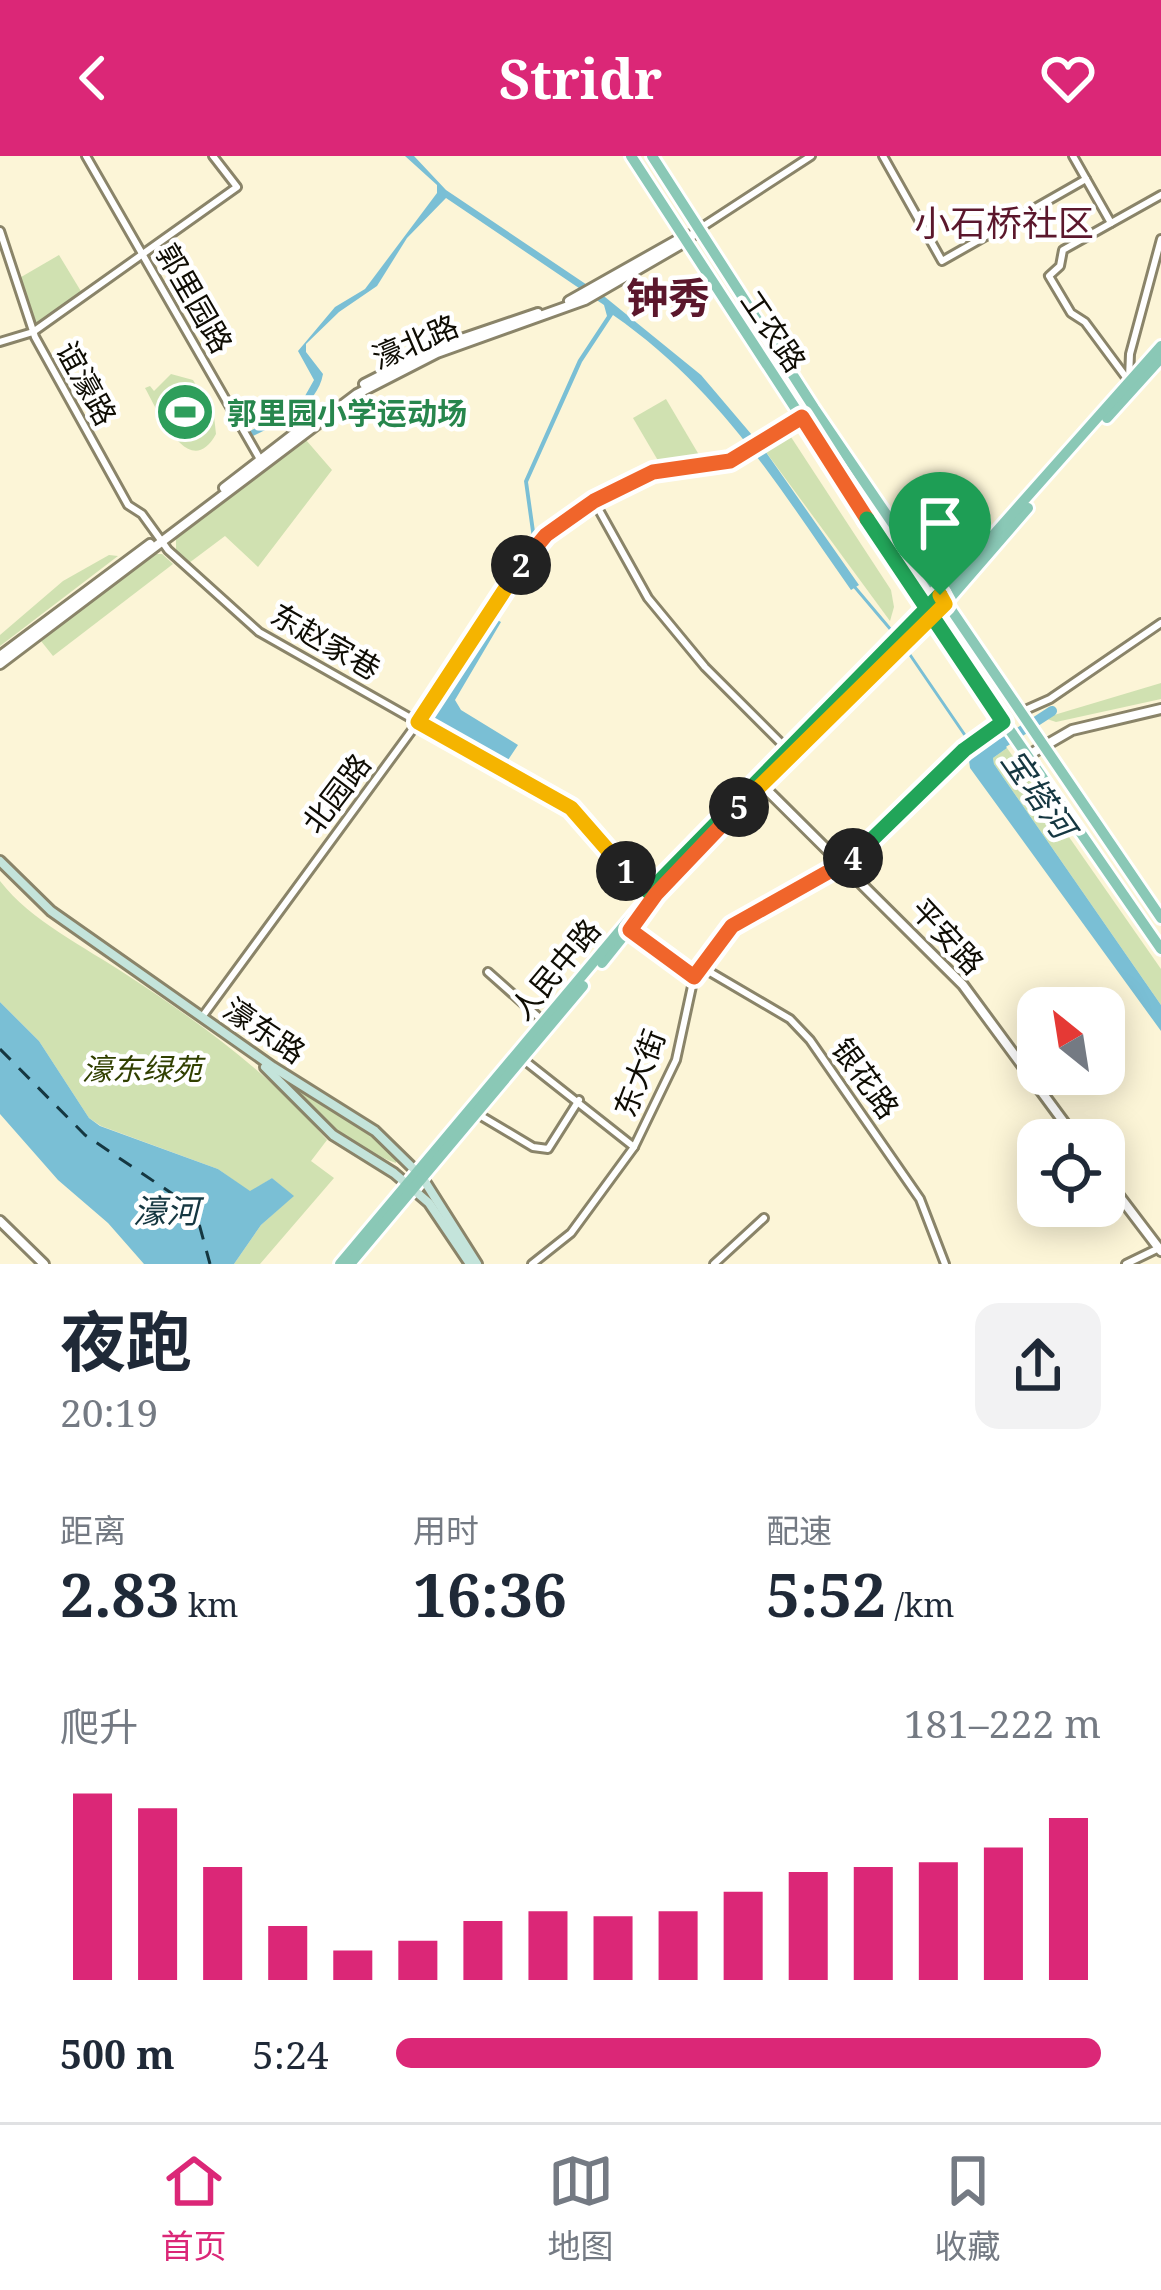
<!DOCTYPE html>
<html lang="zh">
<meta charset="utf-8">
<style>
:root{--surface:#fff;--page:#f2f2f3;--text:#1f2937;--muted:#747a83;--line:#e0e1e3;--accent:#db2777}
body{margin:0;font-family:"Noto Serif","Noto Sans SC",serif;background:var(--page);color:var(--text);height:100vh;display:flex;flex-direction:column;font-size:45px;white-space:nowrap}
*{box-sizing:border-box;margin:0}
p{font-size:39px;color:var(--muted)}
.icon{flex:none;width:66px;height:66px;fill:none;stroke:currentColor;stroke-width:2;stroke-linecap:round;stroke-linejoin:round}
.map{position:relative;height:1108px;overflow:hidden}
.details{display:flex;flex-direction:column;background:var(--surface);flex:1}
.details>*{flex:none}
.needle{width:78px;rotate:330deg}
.fabs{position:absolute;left:1017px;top:831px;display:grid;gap:24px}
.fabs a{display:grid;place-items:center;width:108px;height:108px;border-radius:24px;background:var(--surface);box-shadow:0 6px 30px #0003;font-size:60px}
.pin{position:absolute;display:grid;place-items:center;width:102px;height:102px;color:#fff;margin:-123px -51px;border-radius:50% 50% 50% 0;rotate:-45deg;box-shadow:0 0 12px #0007}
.pin .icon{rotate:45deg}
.km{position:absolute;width:60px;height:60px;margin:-30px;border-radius:50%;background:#222;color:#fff;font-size:33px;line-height:60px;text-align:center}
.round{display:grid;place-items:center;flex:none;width:126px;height:126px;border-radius:24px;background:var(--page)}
.head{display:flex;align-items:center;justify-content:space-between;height:204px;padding:0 60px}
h1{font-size:66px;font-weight:700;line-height:90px}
.stats{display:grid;grid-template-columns:repeat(3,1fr);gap:18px;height:204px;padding:12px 60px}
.stats div{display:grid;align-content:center}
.stats b{font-size:60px;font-weight:700}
.stats small{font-size:33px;font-weight:400}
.stats p{font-size:33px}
.chart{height:336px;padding:24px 60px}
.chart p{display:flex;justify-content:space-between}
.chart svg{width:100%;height:216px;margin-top:12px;stroke:var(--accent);stroke-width:6}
ul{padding:0 60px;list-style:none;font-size:39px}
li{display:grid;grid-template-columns:192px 144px 1fr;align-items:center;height:90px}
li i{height:30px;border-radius:15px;background:var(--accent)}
header{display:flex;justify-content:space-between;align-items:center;height:156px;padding:0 60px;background:var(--accent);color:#fff;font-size:54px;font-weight:700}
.tabs{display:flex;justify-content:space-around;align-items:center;height:168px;border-top:3px solid var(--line);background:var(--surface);font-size:33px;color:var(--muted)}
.tabs a{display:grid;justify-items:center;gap:6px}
.tabs .current{color:var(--accent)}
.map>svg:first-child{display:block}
.green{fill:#d0e1b1}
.water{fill:#7abfd5}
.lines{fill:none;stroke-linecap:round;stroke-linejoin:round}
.stream{stroke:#7abfd5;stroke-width:3}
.river{stroke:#7abfd5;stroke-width:10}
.ferry{stroke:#153741;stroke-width:3;stroke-dasharray:15 12;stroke-linecap:butt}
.minor-casing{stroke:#8a8469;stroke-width:12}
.tertiary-casing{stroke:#8a8469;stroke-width:14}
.secondary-casing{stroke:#8a8469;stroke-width:14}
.primary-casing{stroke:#fff;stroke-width:16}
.minor{stroke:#fff;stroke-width:6}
.tertiary{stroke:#fff;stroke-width:8}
.secondary{stroke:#c4e4db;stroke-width:8}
.primary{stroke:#8ac8b6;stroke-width:10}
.split-1-casing{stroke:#fff;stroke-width:24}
.split-2-casing{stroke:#fff;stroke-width:24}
.split-3-casing{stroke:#fff;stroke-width:24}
.split-4-casing{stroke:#fff;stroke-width:24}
.split-5-casing{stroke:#fff;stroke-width:24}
.split-6-casing{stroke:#fff;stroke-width:24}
.split-1{stroke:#22a559;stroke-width:15}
.split-2{stroke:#f5b400;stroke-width:15}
.split-3{stroke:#f0652b;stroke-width:15}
.split-4{stroke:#22a559;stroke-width:15}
.split-5{stroke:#f0652b;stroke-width:15}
.split-6{stroke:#f5b400;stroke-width:15}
.labels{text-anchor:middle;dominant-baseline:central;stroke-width:9;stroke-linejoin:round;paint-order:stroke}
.street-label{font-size:30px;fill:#0f0d04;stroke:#fff}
.leisure-label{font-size:30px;font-weight:bold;fill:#27864d;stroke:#fff;text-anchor:start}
.park-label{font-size:30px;font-style:italic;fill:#314000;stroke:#fff}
.water-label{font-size:33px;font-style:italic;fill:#153741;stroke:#fff}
.quarter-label{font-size:36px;fill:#5b172c;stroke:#fff}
.district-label{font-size:42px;font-weight:bold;fill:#5b172c;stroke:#fff}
</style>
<header><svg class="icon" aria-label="back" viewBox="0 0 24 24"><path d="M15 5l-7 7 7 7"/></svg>Stridr<svg class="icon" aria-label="heart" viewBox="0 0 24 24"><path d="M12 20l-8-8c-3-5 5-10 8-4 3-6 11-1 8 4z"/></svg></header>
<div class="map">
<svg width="1161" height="1108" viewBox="0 0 1161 1108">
<rect width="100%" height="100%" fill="#fcf5d7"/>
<!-- green -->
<g class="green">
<path d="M59,99L82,137L31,174L16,124Z"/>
<path d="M171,218L193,224L214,260L216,278C189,327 158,255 145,232L150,230L154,235Z"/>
<path d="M666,243L702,304L660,308L633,262Z"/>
<path d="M784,279L791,281L891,434L894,451L890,465L763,292Z"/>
<path d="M306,284L332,314L258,411L225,380L189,407L176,395V383Z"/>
<path d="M154,398H162L173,408L53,500L41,485Z"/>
<path d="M109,399L118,400L0,490V479L63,425Z"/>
<path d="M1161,527V543L1056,566L1044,562Z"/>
<path d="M1007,592L1161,813V849L994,608L993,602Z"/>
<path d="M0,725C31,765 85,791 127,819C199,866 271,918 327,984L311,1005L334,1022L260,1108H234L261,1069L293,1040L272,1022L250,1036L218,1013L101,970L89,962L39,885L0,846Z"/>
<path d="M294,927L374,979L397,1001L396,1007C355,993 320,962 290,931Z"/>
</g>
<!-- water -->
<g class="water">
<path d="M405,0H414L446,34L605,141L701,219L763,292L859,429L851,434C777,329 721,234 613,159L582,206L528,326L539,404L519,432L515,430L535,404L524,325L578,204L607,160L604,149L446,42L407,82L377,130L339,156L306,188V196L323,218C317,251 281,266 253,280L250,275L301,247L314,224L298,195L335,151L365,133L437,37V29Z"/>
<path d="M490,460L501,466L455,544L461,554L518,589L506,607L427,566Z"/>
<path d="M994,576L1007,592L993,602L994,608L1161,849V875L970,612L968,597Z"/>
<path d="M0,846L39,885L89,962L100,970L218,1013L250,1035L272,1022L294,1040L261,1069L234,1108H144L108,1067L58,1024L0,958Z"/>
</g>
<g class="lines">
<!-- stream -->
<g class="stream">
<path d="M853,429L897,481"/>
<path d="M906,493L971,588"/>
</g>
<!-- river -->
<path class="river" d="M992,594L1052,555"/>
<!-- ferry -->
<path class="ferry" d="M0,893L85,979L195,1053L210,1108"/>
<!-- minor casing -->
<g class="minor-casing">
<g id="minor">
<path d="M86,0L261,305"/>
<path d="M883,0L942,105L1086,23"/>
<path d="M1073,0L1111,67"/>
<path d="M699,73L811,0"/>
<path d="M0,75L35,181L128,349L142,358L168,394L259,476L571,653L649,736"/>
<path d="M0,186L33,176L237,31L213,0"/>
<path d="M1129,222L1130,198L1161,83"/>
<path d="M1128,224L1085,166L1071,157L1049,120L1060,110L1063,94L1161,39"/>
<path d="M594,345L648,442L705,511L785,591"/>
<path d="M1023,555L1050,543L1161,467"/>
<path d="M630,774L694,821"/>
<path d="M698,809L790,863L810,884L920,1043L945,1108"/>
<path d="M488,816L543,865"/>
<path d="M202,861L418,566L490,452L546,379L594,345L653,316L730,305L801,261"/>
<path d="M524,904L634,991"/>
<path d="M476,957L533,991L548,993L579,944"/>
<path d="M532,1108L571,1077L634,991L676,904L694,821L708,797L732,771L846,709L965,594L1003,566"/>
<path d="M714,1108L764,1062"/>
<path d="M1126,1108L1159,1092"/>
</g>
</g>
<!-- tertiary casing -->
<g class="tertiary-casing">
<g id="tertiary">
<path d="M569,145L686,79"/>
<path d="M364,228L435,192L538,157"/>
<path d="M224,332L312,264"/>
<path d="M0,500L150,388"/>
<path d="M0,508L357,238L437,197L585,144L685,86L699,73"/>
<path d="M1027,600L1072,574L1161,553"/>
<path d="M761,628L963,829L1077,984"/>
<path d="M1104,1020L1161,1095"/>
<path d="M0,1065L44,1108"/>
</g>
</g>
<!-- secondary casing -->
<g class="secondary-casing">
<g id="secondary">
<path d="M0,705L51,755L273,911L375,975L422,1021L477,1108"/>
<path d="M265,911L333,979L394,1017L429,1047L470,1108"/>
</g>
</g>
<!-- primary casing -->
<g class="primary-casing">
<g id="primary">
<path d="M631,0L926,453L1161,793"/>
<path d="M652,0L814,252L1161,762"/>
<path d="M1107,262L1161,202"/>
<path d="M838,552L945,448L1028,352"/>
<path d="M602,807L658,737"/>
<path d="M340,1108L696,684L940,439L1161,190"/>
<path d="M350,1108L583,830"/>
</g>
</g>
<!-- minor -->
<use href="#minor" class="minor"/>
<!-- tertiary -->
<use href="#tertiary" class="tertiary"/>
<!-- secondary -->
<use href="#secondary" class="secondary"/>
<!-- primary -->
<use href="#primary" class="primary"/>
</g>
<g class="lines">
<!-- split-1 casing -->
<g class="split-1-casing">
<path id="split-1" d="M626,715L649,736L940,439"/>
</g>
<!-- split-2 casing -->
<g class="split-2-casing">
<path id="split-2" d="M521,409L418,566L571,652L626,715"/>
</g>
<!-- split-3 casing -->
<g class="split-3-casing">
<path id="split-3" d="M521,409L546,379L594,345L653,316L730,305L802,261L867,363"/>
</g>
<!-- split-4 casing -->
<g class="split-4-casing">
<path id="split-4" d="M853,702L964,594L1003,566L867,363"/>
</g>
<!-- split-5 casing -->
<g class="split-5-casing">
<path id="split-5" d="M739,651L656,738L630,774L694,821L732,770L853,702"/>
</g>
<!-- split-6 casing -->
<g class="split-6-casing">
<path id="split-6" d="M739,651L945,448L940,439"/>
</g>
<!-- split-1 -->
<use href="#split-1" class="split-1"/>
<!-- split-2 -->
<use href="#split-2" class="split-2"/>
<!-- split-3 -->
<use href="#split-3" class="split-3"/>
<!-- split-4 -->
<use href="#split-4" class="split-4"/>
<!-- split-5 -->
<use href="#split-5" class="split-5"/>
<!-- split-6 -->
<use href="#split-6" class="split-6"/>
</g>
<!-- icons -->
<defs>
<g id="stadium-disc" transform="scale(3)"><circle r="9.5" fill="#2e9e5b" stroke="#fff"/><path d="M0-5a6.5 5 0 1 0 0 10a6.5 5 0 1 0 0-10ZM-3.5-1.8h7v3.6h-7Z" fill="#fff"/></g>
</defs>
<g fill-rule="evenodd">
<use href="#stadium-disc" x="185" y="256"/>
</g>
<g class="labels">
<!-- street labels -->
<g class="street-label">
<text transform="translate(195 142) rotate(60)">郭里园路</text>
<text transform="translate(774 175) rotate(56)">工农路</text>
<text transform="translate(415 185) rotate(-23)">濠北路</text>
<text transform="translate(87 227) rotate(61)">谊濠路</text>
<text transform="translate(326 485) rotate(30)">东赵家巷</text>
<text transform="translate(336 637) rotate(-53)">北园路</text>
<text transform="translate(948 780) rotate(47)">平安路</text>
<text transform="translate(555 813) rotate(-50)">人民中路</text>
<text transform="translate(265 874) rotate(34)">濠东路</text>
<text transform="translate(639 917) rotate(-69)">东大街</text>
<text transform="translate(866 922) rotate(54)">银花路</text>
</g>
<!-- leisure labels -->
<g class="leisure-label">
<text x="227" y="256">郭里园小学运动场</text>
</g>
<!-- park labels -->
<g class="park-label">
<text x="142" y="912">濠东绿苑</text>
</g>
<!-- water labels -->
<g class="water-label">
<text transform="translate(1039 637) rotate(55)">宝塔河</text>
<text x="166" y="1054">濠河</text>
</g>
<!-- quarter labels -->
<g class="quarter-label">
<text x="1004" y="66">小石桥社区</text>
</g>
<!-- district labels -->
<g class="district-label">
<text x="668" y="140">钟秀</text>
</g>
</g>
</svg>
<div class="fabs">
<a><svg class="needle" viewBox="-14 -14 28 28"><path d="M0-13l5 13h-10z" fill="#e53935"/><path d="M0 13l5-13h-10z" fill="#747a83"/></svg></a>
<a><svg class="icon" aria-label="locate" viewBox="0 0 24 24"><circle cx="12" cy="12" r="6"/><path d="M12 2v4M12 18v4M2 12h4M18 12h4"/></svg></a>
</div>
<div class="pin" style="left:940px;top:439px;background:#1e9e55"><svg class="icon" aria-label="arrive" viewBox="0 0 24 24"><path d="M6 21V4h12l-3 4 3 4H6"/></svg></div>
<b class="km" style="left:626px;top:715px">1</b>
<b class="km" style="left:521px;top:409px">2</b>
<b class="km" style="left:853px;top:702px">4</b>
<b class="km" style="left:739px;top:651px">5</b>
</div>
<section class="details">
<div class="head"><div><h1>夜跑</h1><p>20:19</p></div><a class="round"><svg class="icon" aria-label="share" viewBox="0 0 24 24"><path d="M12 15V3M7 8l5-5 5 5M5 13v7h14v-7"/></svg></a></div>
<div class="stats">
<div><p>距离</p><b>2.83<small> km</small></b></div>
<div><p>用时</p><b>16:36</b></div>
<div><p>配速</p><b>5:52<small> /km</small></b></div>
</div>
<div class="chart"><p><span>爬升</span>181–222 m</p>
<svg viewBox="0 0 160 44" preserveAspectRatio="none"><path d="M5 44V6M15 44V9M25 44V21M35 44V33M45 44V38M55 44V36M65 44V32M75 44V30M85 44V31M95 44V30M105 44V26M115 44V22M125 44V21M135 44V20M145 44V17M155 44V11"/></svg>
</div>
<ul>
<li><b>500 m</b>5:24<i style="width:100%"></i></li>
</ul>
</section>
<nav class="tabs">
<a class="current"><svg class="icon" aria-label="home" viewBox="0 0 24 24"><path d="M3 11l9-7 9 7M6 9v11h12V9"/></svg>首页</a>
<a><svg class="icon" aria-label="map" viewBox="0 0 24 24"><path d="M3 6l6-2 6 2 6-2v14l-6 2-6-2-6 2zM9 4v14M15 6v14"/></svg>地图</a>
<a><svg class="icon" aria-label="saved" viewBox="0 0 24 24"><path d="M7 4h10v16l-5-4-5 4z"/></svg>收藏</a>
</nav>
